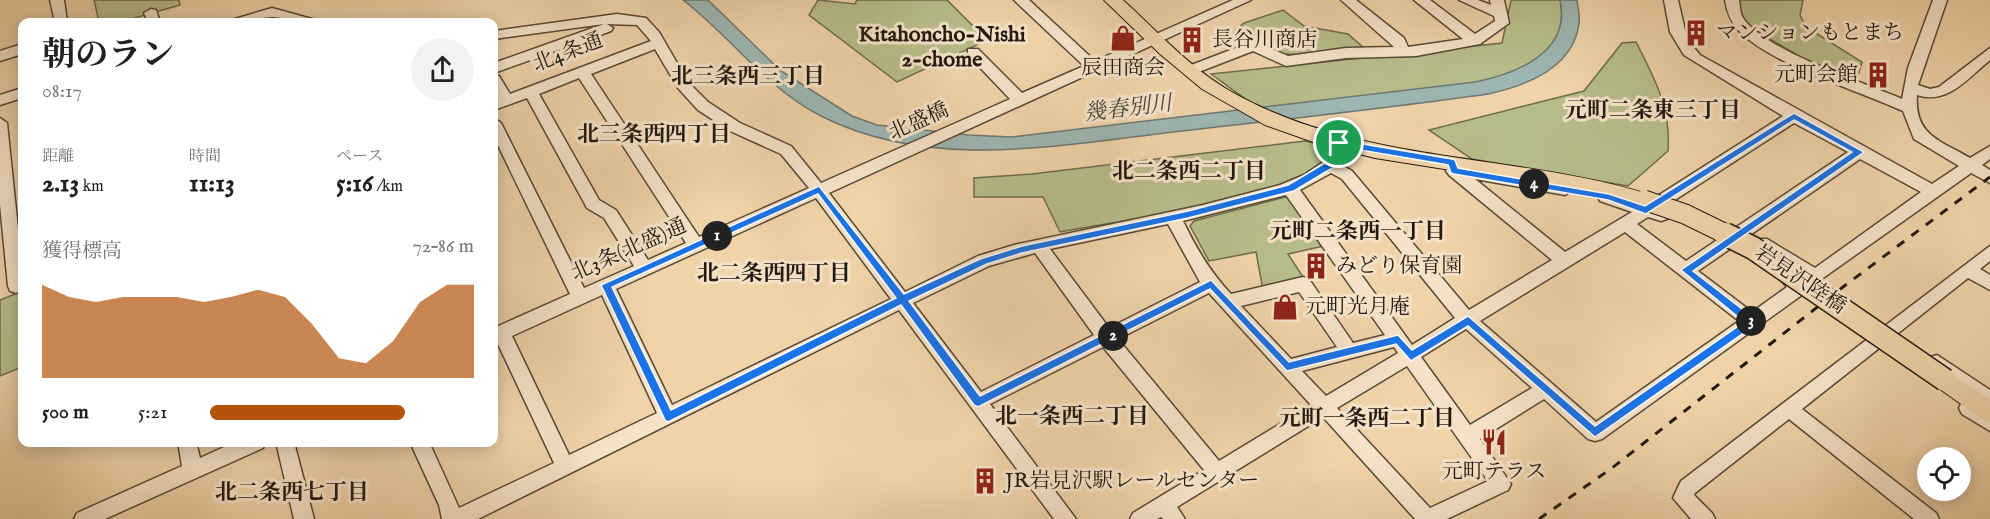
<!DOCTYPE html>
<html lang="ja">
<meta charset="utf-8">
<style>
:root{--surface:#fff;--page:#f2f2f2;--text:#202124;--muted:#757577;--accent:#b45309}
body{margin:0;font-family:"IM FELL English","Noto Serif JP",serif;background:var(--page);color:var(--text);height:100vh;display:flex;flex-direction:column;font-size:22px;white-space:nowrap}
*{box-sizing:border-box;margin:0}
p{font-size:20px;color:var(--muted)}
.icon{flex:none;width:33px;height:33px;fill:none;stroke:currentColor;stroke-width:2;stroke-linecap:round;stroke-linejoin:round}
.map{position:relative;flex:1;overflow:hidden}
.sheet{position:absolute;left:18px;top:18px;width:480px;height:429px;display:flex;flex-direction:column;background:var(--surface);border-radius:12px;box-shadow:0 3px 15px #0003}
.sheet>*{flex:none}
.tools{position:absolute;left:1917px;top:447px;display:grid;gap:12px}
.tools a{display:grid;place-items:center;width:54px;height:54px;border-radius:50%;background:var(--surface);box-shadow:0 3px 15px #0003;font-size:30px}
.pin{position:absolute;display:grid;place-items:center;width:51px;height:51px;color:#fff;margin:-26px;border:3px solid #fff;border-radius:50%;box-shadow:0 2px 6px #0007}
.km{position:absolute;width:30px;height:30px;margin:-15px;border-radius:50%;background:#222;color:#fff;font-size:16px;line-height:30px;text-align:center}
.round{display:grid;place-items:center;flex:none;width:63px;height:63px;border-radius:32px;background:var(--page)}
.summary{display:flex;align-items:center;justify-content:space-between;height:102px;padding:0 24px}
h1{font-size:33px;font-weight:700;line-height:45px}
.metrics{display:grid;grid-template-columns:repeat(3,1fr);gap:9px;height:102px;padding:6px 24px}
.metrics div{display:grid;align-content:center}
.metrics b{font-size:26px;font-weight:700}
.metrics small{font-size:16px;font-weight:400}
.metrics p{font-size:16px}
.chart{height:168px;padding:12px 24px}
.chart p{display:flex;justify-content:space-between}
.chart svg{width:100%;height:108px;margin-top:6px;fill:var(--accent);opacity:.7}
ul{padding:0 24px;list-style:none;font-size:20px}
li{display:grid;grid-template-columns:96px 72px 1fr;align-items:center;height:45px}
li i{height:15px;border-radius:8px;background:var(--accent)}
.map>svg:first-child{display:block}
.green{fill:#b7bd8a;stroke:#6c6c4c;stroke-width:1.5}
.water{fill:#9db6b2;stroke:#6c7871;stroke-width:1.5}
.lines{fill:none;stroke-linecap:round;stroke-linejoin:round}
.minor-casing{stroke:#564836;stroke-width:3}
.major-casing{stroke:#221a0f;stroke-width:2}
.minor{fill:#f5e2c7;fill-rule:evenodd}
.major{fill:#f0d3a9;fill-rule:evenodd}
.rail{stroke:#221a0f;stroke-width:3;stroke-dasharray:9 9;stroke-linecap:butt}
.major-bridge-far1-casing{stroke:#221a0f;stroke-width:21;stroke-linecap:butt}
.major-bridge-casing{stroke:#221a0f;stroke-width:25;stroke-linecap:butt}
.major-bridge-far1{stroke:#f0d3a9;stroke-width:19}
.major-bridge{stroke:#f0d3a9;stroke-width:22}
.route{fill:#1a73e8;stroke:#fff;stroke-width:1.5;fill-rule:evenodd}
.labels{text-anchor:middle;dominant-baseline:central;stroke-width:6;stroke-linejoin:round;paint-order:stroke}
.poi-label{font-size:21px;fill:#221a0f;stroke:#f5e2c7;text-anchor:start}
.street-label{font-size:21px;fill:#221a0f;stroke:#f5e2c7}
.neighbourhood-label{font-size:22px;font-weight:bold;fill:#221a0f;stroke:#f5e2c7}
.water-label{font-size:22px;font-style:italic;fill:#474940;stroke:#f5e2c7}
</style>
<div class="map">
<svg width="1990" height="519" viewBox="0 0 1990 519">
<rect width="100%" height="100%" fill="#f0d3a9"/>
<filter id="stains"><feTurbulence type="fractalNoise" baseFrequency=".00333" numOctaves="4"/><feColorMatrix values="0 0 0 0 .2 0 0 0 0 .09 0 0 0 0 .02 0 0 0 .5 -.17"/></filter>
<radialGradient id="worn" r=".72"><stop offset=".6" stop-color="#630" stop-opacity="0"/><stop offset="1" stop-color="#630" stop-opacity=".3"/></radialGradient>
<!-- green -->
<g class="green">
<path d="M94,0H179L180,5L121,22H99Z"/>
<path d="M818,0L855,4L857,0H947L985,38L979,44L897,82L809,15Z"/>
<path d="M1511,0H1560C1580,90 1411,91 1355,97C1333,100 1310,103 1287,105C1281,106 1271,109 1265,108C1251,106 1223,82 1211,74L1502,43Z"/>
<path d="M1739,0H1803L1800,15L1806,27L1862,62L1856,82L1822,70L1747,25L1740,14Z"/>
<path d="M1283,10L1304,26L1348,34L1364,48C1316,53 1274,67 1236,30L1244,23Z"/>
<path d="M1636,42C1655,79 1671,108 1668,151L1628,186L1472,159L1429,130L1584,91L1622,43Z"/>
<path d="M1305,141L1326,145L1331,155C1304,196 1113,222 1060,232L1043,197H974V178L1032,174Z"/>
<path d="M1289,196L1328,245L1288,254L1305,280L1263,290L1256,252L1209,261L1190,226L1194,221Z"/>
<path d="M22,291V367L0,376V300Z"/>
</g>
<!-- water -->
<path class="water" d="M683,0H708L781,71L852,116L877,125L969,135L1011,137L1475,82C1516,74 1572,52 1560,0H1577C1578,7 1580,16 1579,24C1573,69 1525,86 1488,94C1389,108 1290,119 1191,130C1070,143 935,174 821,116C767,89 730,36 683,0Z"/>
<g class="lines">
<!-- minor casing -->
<g class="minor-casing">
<g id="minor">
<path d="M50,0H64L67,22H55Z"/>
<path d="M1014,0H1029L1095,61L1233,0H1251L829,193L905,292L978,256L1014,245L1203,205L1280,185L1304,175L1326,160L1334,139L1339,138L1347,143L1340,164L1352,171L1469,310L1552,260L1449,175L1446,171L1449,166L1454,164L1571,185L1573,189L1565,195L1475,179L1565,252L1632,212L1600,201L1598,197L1600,193L1606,191L1645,204L1783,116L1684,55L1670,32L1664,0H1678L1687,39L1700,55L1932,184L1959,166L1914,139L1903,111C1859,91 1774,65 1741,33C1731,23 1727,13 1725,0H1739C1740,6 1740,13 1743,18C1767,52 1863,82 1902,99L1908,68L1933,0H1947L1918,85L1930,89L1939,87L1990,48V60C1968,78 1948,105 1917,95C1914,135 1939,140 1970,158L1990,146V159L1982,165L1990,170V183L1971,173L1816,283L1755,247L1753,243L1755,239H1767L1815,268L1921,192L1860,159L1698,271L1752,312L1787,287L1780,279L1782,274C1792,271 1804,278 1808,287L1806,292L1602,439L1595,441L1588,439L1544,399L1480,439L1511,484L1508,490L1447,519H1415L1323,417L1177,507L1185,519H1163L1161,517L1157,519H1130L1133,513L1204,470L1103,347L990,404L1076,519H1054L899,310L478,519H442L439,505L410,442H429L459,508L554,463L497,342L494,343V328L570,294L494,137V118L501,123L584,288L634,266L604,218L587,208L527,98L494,110V100L498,98L494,91V74L499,76L510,94L651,41L637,25L607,24L613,28L611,31L494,73V63L604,24L494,39V31L617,14L646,18L659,32L688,82L708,102L740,123L791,146L821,183L1010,99L968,55V49H978L1022,93L1084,66ZM655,49L678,88L698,110L730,131L781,154L809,188L699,237L591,74ZM579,78L686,243L648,260L616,210L599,200L539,94ZM1794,123L1848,152L1686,261L1637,224L1648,217L1661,221L1667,219L1669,215L1661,209ZM1331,173L1342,179L1455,318L1412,345L1300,190ZM1286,195L1385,335L1353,343L1309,279L1303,277L1231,294C1210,272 1196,248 1183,221ZM816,198L891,299L672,405L616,289ZM1168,224L1200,282L1109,328L1050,249ZM1625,232L1739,321L1596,422L1480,321ZM1035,253L1094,335L981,392L913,303L989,266ZM1299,292L1337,347L1291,359L1241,306ZM1209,293L1311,405L1219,461L1118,339ZM602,295L657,413L569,455L512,336ZM1466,329L1532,388L1470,425L1421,357ZM1394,347L1398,353L1326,396L1302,371ZM1407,366L1488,481L1430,508L1337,408Z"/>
<path d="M1341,0H1356L1404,38L1408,47L1463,39L1414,0H1430L1475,34L1495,21L1494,16L1459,0H1478L1491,5L1490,0H1504L1509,23L1480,44L1416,56L1346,58L1286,66L1253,51L1191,75L1184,70L1186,67L1254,41L1288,56L1346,48L1394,47Z"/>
<path d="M272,8L312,19L314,22C297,24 282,16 271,17C257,18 249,24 233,22L235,19Z"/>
<path d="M151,9L156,10L160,22H148L144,13Z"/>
<path d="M22,44V54L0,61V51Z"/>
<path d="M22,88V98L0,105V95Z"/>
<path d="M0,118L7,123L22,268V290L16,293L10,291L8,286L0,204Z"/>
<path d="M1990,246V261L1980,269L1990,275V290L1968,278L1802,409L1936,513L1939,519H1914L1789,419L1695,493L1694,495L1712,513L1715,519H1691L1673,498L1681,481Z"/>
<path d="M1937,355L1990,390V408L1931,367L1928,362L1931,357Z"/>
<path d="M1968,400L1990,413V431L1962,414L1959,408L1962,402Z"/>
<path d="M178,442H196L200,458L235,442H265L263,448L105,519H74L77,513L182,466Z"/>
<path d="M276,442H294L314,519H294Z"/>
</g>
</g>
<!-- major casing -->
<g class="major-casing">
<g id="major">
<path d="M1104,0H1123C1157,31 1190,68 1230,91C1359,165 1513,152 1651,195L1654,200L1651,205L1644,207L1538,184L1375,158L1316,143L1265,125L1202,89L1160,54Z"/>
<path d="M1945,370L1990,399V422L1982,419L1937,387L1934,380L1937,373Z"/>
</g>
</g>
<!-- minor -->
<use href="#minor" class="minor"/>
<!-- major -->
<use href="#major" class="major"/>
<!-- rail -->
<path class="rail" d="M1539,519L1612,468L1843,287L1990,177"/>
<!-- major-bridge-far1 casing -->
<g class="major-bridge-far1-casing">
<path id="major-bridge-far1" d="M1644,200L1685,214L1728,235"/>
</g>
<!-- major-bridge casing -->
<g class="major-bridge-casing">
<path id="major-bridge" d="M1725,234L1753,248L1945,380"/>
</g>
<!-- major-bridge-far1 -->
<use href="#major-bridge-far1" class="major-bridge-far1"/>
<!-- major-bridge -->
<use href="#major-bridge" class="major-bridge"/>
</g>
<!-- route -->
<path class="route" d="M1794,113L1864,152L1693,271L1755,319V325L1595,437L1468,326L1411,361L1396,344L1287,371L1210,289L978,407L974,405L901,305L668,422L665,420L601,285L819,186L904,294L980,259L1022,246L1188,211L1288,185L1327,162L1332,157L1334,143L1339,140L1452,159L1455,160L1458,168L1609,194L1645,206ZM1794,120L1852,152L1681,270L1744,322L1595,426L1468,316L1412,350L1398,335L1289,362L1211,280L980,396L909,301L987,264L1022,253L1188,218L1294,191L1334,167L1340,158L1343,147L1448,165L1451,173L1454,174L1608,200L1646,214ZM818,194L896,298L671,410L612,287Z"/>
<!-- icons -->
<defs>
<g id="building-bare" transform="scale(2.07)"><path d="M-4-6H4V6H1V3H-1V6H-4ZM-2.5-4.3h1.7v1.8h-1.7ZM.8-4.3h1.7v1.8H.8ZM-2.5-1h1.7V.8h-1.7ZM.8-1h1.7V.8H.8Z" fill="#8f2418" stroke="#f5e2c7" stroke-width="2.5" paint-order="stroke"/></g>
<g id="shop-bare" transform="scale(2.07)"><path d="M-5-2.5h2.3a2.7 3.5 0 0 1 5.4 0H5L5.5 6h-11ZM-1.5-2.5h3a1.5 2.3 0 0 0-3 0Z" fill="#8f2418" stroke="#f5e2c7" stroke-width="2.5" paint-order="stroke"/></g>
<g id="restaurant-bare" transform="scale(2.07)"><path d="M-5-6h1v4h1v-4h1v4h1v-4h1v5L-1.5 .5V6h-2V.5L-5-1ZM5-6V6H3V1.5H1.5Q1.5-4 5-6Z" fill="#8f2418" stroke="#f5e2c7" stroke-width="2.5" paint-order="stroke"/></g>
</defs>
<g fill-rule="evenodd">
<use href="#building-bare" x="1696" y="33"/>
<use href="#shop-bare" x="1123" y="38"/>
<use href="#building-bare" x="1192" y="40"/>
<use href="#building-bare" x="1878" y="75"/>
<use href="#building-bare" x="1316" y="266"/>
<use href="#shop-bare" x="1285" y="307"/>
<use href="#restaurant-bare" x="1494" y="442"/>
<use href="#building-bare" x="985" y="481"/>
</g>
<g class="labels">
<!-- poi labels -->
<g class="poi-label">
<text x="1716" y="33">マンションもとまち</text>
<text x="1212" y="40">長谷川商店</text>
<text x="1123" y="68" text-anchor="middle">辰田商会</text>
<text x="1858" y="75" text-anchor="end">元町会館</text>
<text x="1336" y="266">みどり保育園</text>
<text x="1305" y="307">元町光月庵</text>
<text x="1494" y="472" text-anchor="middle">元町テラス</text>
<text x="1005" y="481">JR岩見沢駅レールセンター</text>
</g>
<!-- street labels -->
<g class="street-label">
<text transform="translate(568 53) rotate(-21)">北4条通</text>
<text transform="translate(919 122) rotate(-24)">北盛橋</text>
<text transform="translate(629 250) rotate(-24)">北3条(北盛)通</text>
<text transform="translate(1800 280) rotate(34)">岩見沢陸橋</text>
</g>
<!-- neighbourhood labels -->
<g class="neighbourhood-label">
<text x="942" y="35">Kitahoncho-Nishi<tspan x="942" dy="25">2-chome</tspan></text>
<text x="748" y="77">北三条西三丁目</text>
<text x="1653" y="111">元町二条東三丁目</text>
<text x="654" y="135">北三条西四丁目</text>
<text x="1189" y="172">北二条西二丁目</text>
<text x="1358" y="232">元町二条西一丁目</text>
<text x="774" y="274">北二条西四丁目</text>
<text x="1072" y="417">北一条西二丁目</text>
<text x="1367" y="419">元町一条西二丁目</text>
<text x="292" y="493">北二条西七丁目</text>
</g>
<!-- water labels -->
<g class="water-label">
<text transform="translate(1128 109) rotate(-7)">幾春別川</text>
</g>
</g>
<rect width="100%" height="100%" filter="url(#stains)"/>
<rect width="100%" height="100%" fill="url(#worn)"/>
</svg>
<div class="tools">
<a><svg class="icon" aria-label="locate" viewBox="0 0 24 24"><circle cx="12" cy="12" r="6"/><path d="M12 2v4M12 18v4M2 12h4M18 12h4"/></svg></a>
</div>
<div class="pin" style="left:1339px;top:143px;background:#1e9e55"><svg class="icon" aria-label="arrive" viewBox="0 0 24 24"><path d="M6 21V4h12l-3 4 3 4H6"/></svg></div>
<b class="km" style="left:717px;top:236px">1</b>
<b class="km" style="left:1113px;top:336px">2</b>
<b class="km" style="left:1751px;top:321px">3</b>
<b class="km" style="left:1534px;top:184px">4</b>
<section class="sheet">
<div class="summary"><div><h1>朝のラン</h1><p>08:17</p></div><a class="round"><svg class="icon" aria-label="share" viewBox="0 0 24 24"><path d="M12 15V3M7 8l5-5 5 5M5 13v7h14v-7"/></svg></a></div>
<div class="metrics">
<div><p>距離</p><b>2.13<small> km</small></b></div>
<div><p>時間</p><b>11:13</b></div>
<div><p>ペース</p><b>5:16<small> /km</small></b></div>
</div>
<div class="chart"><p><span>獲得標高</span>72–86 m</p>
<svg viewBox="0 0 160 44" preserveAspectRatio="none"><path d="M0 44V6L10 11L20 13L30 11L40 11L50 11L60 13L70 11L80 8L90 11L100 22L110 36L120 38L130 29L140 13L150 6L160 6V44z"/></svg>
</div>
<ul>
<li><b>500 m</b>5:21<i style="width:74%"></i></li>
</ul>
</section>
</div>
